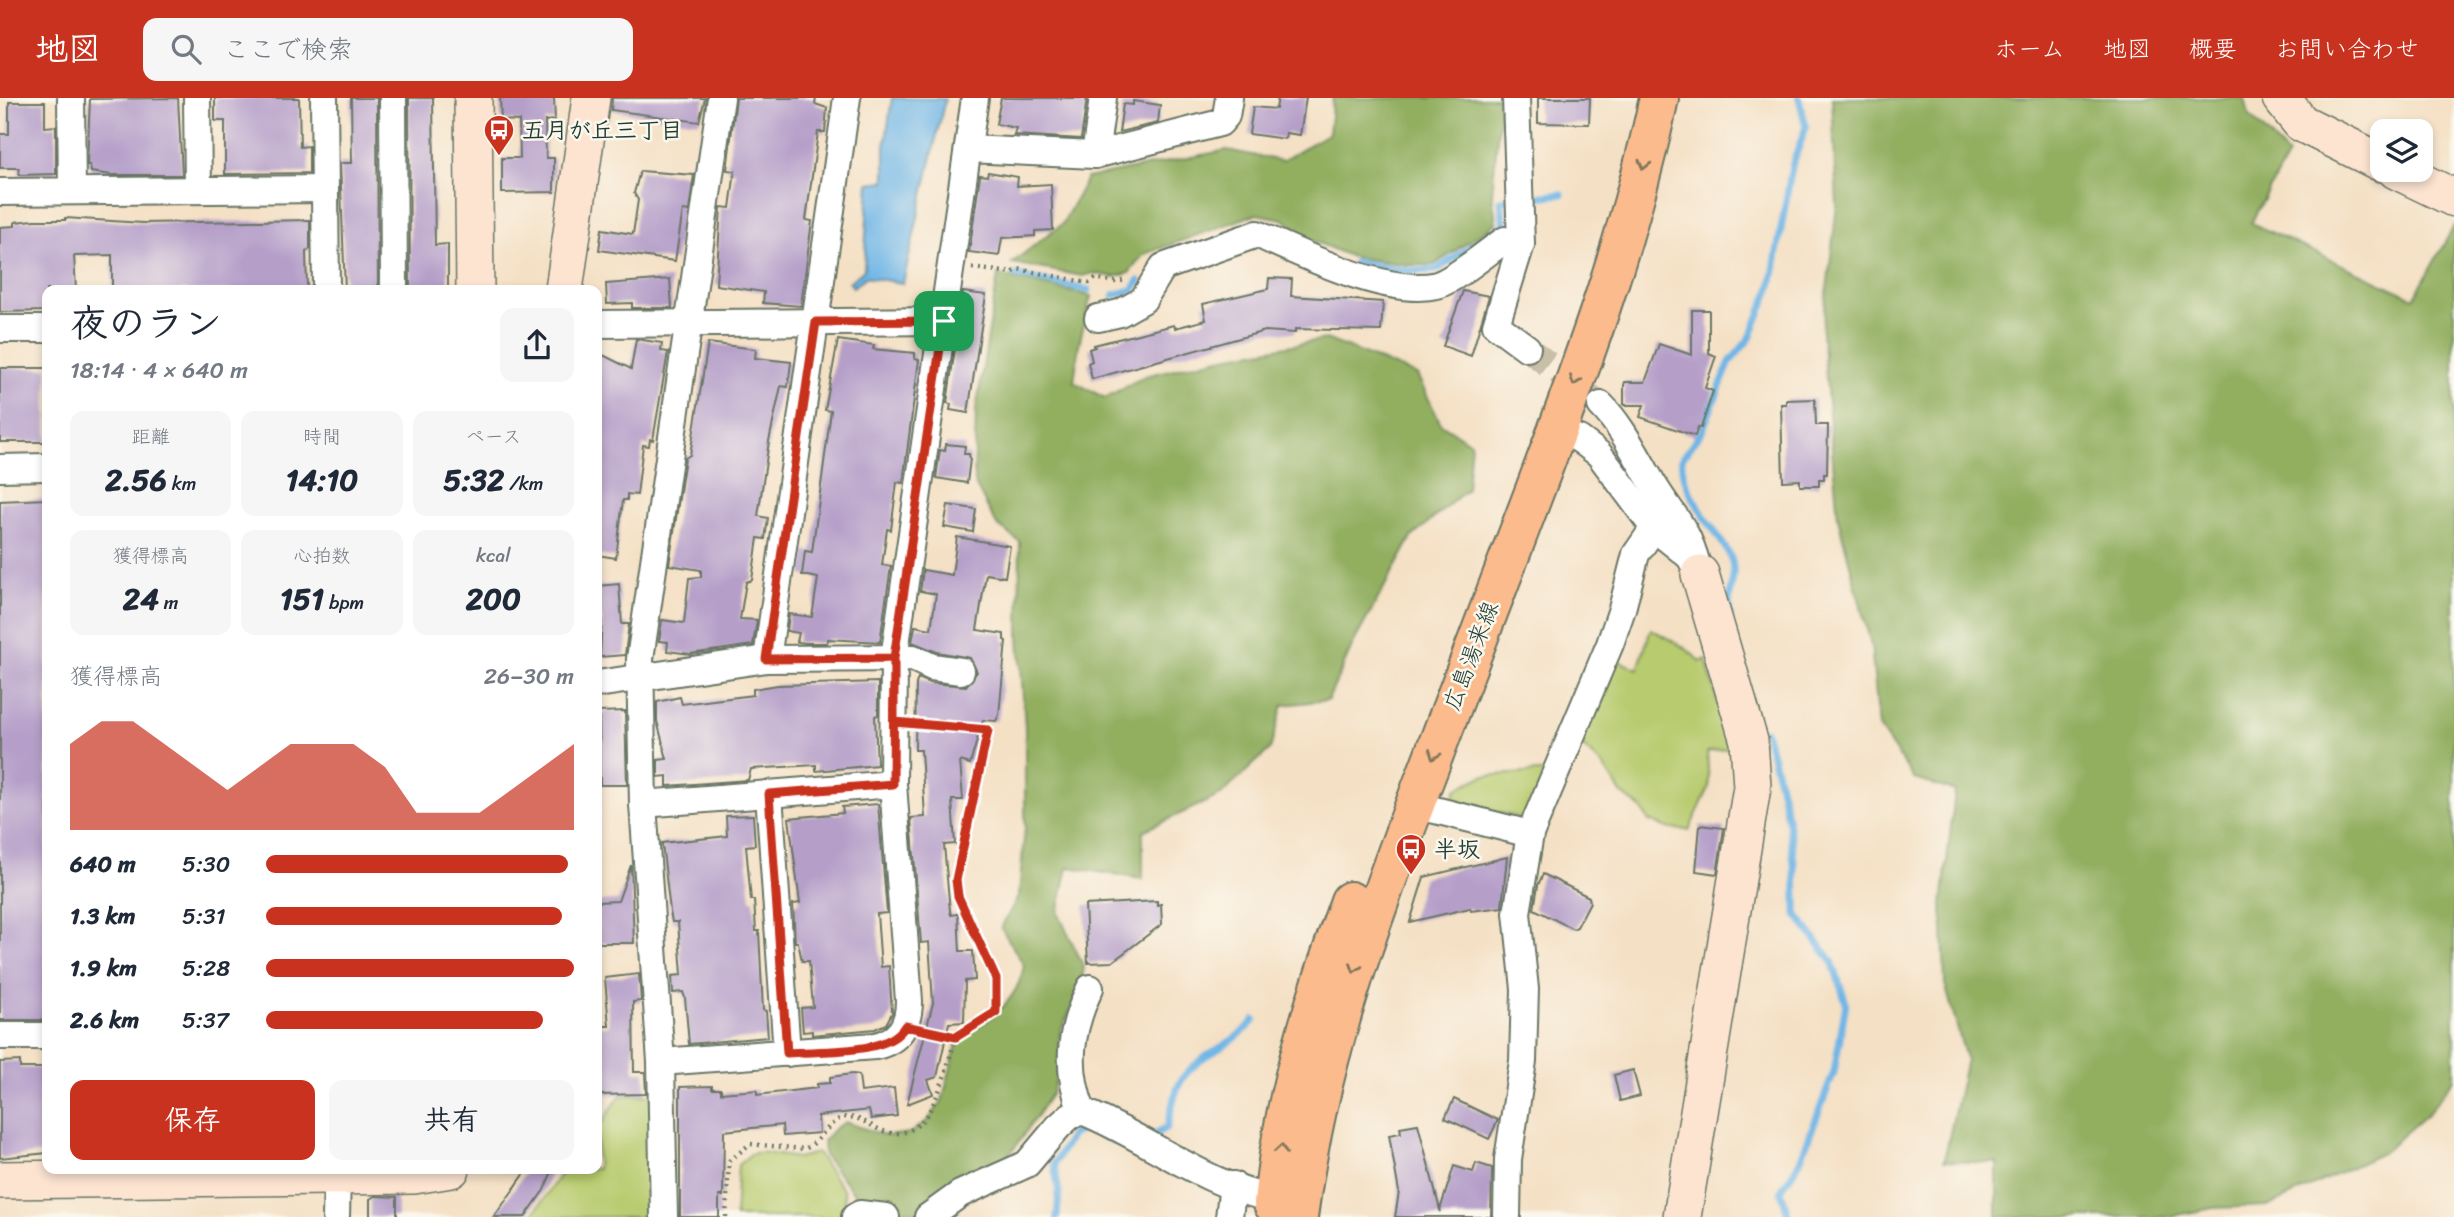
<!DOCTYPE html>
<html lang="ja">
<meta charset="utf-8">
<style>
:root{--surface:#fff;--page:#f6f6f7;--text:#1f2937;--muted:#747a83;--accent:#c8321e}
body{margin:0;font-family:Sriracha,"Klee One",sans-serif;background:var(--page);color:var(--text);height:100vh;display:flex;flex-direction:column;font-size:26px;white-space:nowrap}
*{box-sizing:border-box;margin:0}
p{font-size:23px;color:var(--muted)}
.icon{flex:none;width:38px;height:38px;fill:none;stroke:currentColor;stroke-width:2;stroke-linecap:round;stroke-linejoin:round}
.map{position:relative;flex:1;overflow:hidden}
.sheet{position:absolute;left:42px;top:187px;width:560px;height:889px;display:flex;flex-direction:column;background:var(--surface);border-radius:14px;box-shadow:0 4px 10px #0003}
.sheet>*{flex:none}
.buttons{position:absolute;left:2370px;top:21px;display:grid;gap:14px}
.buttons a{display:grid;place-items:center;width:63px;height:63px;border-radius:14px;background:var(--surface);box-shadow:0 4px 10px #0003;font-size:35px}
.pin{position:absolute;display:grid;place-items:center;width:60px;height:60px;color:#fff;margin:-30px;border-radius:14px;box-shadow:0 4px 10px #0006}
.round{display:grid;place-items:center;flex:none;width:74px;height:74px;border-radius:14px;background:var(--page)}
.summary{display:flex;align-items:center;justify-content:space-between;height:119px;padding:0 28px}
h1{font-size:38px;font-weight:700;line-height:52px}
.figures{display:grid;grid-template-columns:repeat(3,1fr);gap:10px;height:119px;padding:7px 28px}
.figures div{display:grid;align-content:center;border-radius:14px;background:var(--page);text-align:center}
.figures b{font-size:30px;font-weight:700}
.figures small{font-size:19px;font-weight:400}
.figures p{font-size:19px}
.chart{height:196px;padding:14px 28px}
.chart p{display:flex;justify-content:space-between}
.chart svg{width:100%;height:126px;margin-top:7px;fill:var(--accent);opacity:.7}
.button{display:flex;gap:14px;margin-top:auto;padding:14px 28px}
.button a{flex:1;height:80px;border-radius:14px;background:var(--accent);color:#fff;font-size:28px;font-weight:700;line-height:80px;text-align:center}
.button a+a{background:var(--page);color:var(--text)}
ul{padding:0 28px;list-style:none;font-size:23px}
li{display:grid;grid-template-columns:112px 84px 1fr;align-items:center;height:52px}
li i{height:18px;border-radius:9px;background:var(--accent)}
header{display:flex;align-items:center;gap:42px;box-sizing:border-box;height:98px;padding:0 35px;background:var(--accent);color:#fff}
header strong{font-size:33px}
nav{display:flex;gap:38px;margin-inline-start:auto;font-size:24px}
.search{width:490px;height:63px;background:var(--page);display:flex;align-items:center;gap:18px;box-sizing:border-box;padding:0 24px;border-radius:14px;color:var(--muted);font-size:26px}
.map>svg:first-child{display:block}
.green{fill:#b8cb6e;stroke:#6c8451;stroke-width:2}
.forest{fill:#92af61;stroke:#58764a;stroke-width:2}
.water{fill:#6fb6e6;stroke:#477a8d;stroke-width:2}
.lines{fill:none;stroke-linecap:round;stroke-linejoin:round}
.stream{stroke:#6fb6e6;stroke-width:7}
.building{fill:#b59fc9}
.street-tunnel{stroke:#c9bfa7;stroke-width:26;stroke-dasharray:26 13;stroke-linecap:butt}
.street-casing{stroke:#6a7666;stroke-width:30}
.secondary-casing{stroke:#6a7666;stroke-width:40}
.primary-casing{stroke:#6a7666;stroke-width:42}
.path{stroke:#6a7666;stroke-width:4.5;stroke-dasharray:2 5;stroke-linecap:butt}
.street{stroke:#fff;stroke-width:26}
.secondary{stroke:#fde4d1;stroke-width:37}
.primary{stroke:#fbbb8c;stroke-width:38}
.oneway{stroke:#82765c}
.route-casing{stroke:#fff;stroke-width:14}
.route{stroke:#c8321e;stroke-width:9}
.labels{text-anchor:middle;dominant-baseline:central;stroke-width:5;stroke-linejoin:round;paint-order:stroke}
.poi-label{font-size:23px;font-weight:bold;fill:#1f3d34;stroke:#fbf7ec;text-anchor:start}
.street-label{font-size:23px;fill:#1f3d34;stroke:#fbf7ec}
</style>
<header>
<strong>地図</strong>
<div class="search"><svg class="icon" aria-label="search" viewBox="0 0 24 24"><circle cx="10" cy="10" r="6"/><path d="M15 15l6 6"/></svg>ここで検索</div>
<nav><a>ホーム</a><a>地図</a><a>概要</a><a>お問い合わせ</a></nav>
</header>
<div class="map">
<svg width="2454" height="1119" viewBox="0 0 2454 1119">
<rect width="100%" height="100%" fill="#fbf7ec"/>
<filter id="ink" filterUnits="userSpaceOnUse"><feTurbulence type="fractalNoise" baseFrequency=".0143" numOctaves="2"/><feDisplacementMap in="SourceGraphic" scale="14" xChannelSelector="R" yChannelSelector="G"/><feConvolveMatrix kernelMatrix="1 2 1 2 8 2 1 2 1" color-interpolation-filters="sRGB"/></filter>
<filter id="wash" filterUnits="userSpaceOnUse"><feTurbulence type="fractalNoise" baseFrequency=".00686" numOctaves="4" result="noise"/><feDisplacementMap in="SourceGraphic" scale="28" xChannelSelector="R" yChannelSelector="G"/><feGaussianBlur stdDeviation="1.57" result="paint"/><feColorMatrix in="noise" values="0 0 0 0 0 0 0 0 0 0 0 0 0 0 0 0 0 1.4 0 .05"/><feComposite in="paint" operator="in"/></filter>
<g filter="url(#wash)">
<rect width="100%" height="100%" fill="#f4e0c4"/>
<!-- green -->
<g class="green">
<path d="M1651,531L1684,549L1701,564L1706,561L1730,650L1707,654L1709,690L1689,732L1670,731L1649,723L1641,710L1621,695L1604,669L1577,643L1608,559L1638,571Z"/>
<path d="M1539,674H1549L1524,721L1453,703L1456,691L1483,678Z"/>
<path d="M652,997L653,1119H531L564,1071H597V1032L620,998Z"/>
<path d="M761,1054L797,1060L817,1055L844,1093L846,1119H735L738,1067L751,1056Z"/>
</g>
<!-- forest -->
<g class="forest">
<path d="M1333,0H1501L1492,95L1496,125L1434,167H1409L1352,159L1316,144L1283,121L1256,116L1144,156L1129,175L1114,179L1094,175L1082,178L1012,165L1063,125L1087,80L1227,52L1282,63L1329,35Z"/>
<path d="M1832,0H2245L2249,17L2288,57L2251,125L2414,200L2454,128V981L2428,1015L2382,1055L2269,1108L2214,1110L2167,1119H1997V1065L1944,1063L1966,961L1945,886L1942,806L1955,693L1914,681L1879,629L1871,547L1838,420L1822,234L1837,107Z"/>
<path d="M998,177L1091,198L1079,246L1074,284L1105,300L1145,278L1220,260L1326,241L1417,277L1441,326L1471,345L1467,391L1412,439L1354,544L1328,602L1283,607L1270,651L1221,697L1143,733V781L1068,769L1058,815L1084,869L1080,893L1060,934L1059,971L1052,995L1016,1048L994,1072L921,1114L865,1109L824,1057L823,1043L835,1030L846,1024L886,1038L910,1035L928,1022L942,1003L958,942C988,923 1018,905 1024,867L1001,830L1019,797L1025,729V630L1019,539L1020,444L997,427L974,384L976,312Z"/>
</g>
<!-- water -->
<path class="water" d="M892,0L945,1L903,185L865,179L853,189L849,184L864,172L869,85L885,83V49Z"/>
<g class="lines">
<!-- stream -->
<g class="stream">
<path d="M1535,99L1562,96"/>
<path d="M1355,164L1409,173L1436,172L1504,127L1501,103L1506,102"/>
<path d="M1015,177L1088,192"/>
<path d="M1114,197L1133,192L1139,183"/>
<path d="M1730,518C1725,498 1739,478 1730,458C1717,432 1678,391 1682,360L1703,331L1730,264L1750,240L1771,189L1792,68L1806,29L1799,0"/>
<path d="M1765,633C1783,693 1798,754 1796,816L1832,863L1846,905L1834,974L1800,1063L1781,1093L1789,1119"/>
<path d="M1150,1039L1167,1029C1172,1012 1174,991 1185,977C1204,954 1236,946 1254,922"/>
<path d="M1057,1119L1059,1095L1054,1066L1072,1036L1086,1031L1116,1044L1128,1045"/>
</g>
</g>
<g id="blocks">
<!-- building -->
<g class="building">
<path d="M178,0L182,77H112L91,74L90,67H87L90,1Z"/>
<path d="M215,0H299L300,49L309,48V75L225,76V23H215Z"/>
<path d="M351,0H377L378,192H345L340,65H352Z"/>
<path d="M409,0H433L435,147L448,146V192H410Z"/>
<path d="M500,0H554L555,22L545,23L546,60H554V94L502,95V60H520L519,23L501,22Z"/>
<path d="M612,0H705L699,24L611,12Z"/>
<path d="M736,0H816L815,6L827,10L825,34H818L806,122L812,123L801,208L763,205L764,194L716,187L721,109L730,110L735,73L727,72Z"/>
<path d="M1001,0H1087L1081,41L1014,37L1016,30L996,26Z"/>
<path d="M1278,0H1306L1300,37L1286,35L1285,41L1249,36L1253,9L1276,11Z"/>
<path d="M1538,0H1590L1589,26L1538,25Z"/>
<path d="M1133,3L1160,7L1158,25L1119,34L1123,6L1133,7Z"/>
<path d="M9,4H45V29L56,28V76L19,77V70H0V36H9Z"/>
<path d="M640,73L694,77L689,113L683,112L675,163L599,152L602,131L633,136L638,102L634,95Z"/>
<path d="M988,74L1018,79L1017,88L1051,86L1053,132L1035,133V138L1002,140L999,158L969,154L980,77L987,78Z"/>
<path d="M65,120L143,125L310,122V151L306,154L307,192H112V157L74,158L76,192H47V213L0,214V129L15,128V124L34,122H65Z"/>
<path d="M1269,180L1292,181L1291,198L1383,204L1381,233L1295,231V235L1265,233L1092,281L1088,265L1092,263L1089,251L1095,249L1094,247L1174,227L1175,230L1206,222L1203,206L1268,191Z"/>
<path d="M670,181L672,210H632V205L607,206L606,186Z"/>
<path d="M1463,193L1489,198L1471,258L1443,248Z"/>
<path d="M963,194L986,197L968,315L950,312L951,306L947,305Z"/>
<path d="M1692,212H1709V255L1716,258L1705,290L1713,293L1701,330L1698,329L1695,338L1640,319L1644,307H1624V287L1625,284H1645L1659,246L1692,257Z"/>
<path d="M636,241L662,245L661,253L668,254L653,342L650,341L649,348L643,347L637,397L627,396V402H623L616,460L597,457V254L631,271Z"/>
<path d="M838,242L874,247L873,251L915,255V261L919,262L903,385L897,384L891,432L887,431L882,467L891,468L880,544L828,541L827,545H806L797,544L799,535L787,533L789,516L812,519L818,480L802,477L805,453L812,454L831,313L825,312Z"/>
<path d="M708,245L756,251L755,260L791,264L788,289L781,288L769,343L758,418L768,420L765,441L758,440L752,482L746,484L740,521L757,522L753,547L690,556L667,553L668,544L659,543L662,522L684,525L689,480L701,479V472L669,467L685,360L690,357Z"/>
<rect x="0" y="270" width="47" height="74"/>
<path d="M1815,301L1816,327H1828L1827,376H1824V381H1819V388H1800V382L1783,383L1781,306H1786V302Z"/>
<path d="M946,346L965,348L964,356H969L970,361L967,385L936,380L940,352L945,353Z"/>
<path d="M47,401V922H0V403Z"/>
<path d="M948,407L976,411L973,434L944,429Z"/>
<path d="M957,439L1010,448L1005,479L986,476L977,532L1004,536V542L1006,543L999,617L996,623L983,622L970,666L960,663L963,702H952L955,746L944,747L950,813L951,817L958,816L960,853H973L975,882L965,883L964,924L949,925L937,979L928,982L933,996L907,1006L933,905L929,844L921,845L911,720L925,719L921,652H915L916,586L918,580L930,585L966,588L977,574L970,560L937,554L912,544L915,528L931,531L936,496L920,493L923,472L952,477Z"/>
<path d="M619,486L622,526H629L625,557L600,559L602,518L597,519V488Z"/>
<path d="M878,584V617L875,618L877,667L816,673V667L751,671L748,682L667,688V678L658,679V662L667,661L657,623V604L680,599L682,606L753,597V591L778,587Z"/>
<path d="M625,613L627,687H600L599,614Z"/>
<path d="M878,706L887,815L877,816L881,869L889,868L892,915L886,926L875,931L812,937V933L803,934L801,910L813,909L809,863H802L798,844H795L793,806L800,805L789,720L843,715L842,709Z"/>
<path d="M753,717L755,747L746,748L751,802H754L756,833H759L763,912L766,913L768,939L689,946L685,900L683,894L673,895L672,878L682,877L678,824H672L670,813L662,745L727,738L726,718Z"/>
<path d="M1700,727L1724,730L1717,776L1696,773Z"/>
<path d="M1507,759L1502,809L1471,813L1470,810L1410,824L1424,779Z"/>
<path d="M631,767L634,845H597V804L618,803Z"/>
<path d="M1543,776L1589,799L1590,804L1577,829L1573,831L1534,811L1538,787Z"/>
<path d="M1157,803V807L1161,806L1162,826L1112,864L1088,865L1085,807Z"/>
<path d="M639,876L641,903L633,904L634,974H645L646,996L597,997V928H609L605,880Z"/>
<path d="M20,963V970H47V1055L0,1060V964Z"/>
<path d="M1633,972L1640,998L1620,1003L1614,977Z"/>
<path d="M852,976L859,977L861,994L894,990L897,1018L871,1021L869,1012L818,1018L819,1035L783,1038L782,1027L724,1033L723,1098H719V1119H680V989L712,988V991H721V995L757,992V997L817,990V986L830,985V979Z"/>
<path d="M1454,1001L1498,1022L1489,1041L1445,1020Z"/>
<path d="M1418,1026L1440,1112L1454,1068L1473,1074L1476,1065L1492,1070L1491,1119H1395L1399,1094L1389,1037L1401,1035L1400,1029Z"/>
<path d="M528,1071H553L544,1092L525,1119H494Z"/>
<path d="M375,1098L397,1099V1119H370V1101Z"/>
</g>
</g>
</g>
<g filter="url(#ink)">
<use href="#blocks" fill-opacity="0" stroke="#6a7666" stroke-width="2"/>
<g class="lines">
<!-- street-tunnel -->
<path class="street-tunnel" d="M1527,250L1601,307"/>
<!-- street casing -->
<g class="street-casing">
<g id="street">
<path d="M71,0L72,93"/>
<path d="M197,0L198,92"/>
<path d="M324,0L326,192"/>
<path d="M393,0L394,192"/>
<path d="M1516,0L1521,146L1496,227L1527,250"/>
<path d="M968,51L1095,57L1220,25L1226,18L1229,0"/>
<path d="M1095,57L1103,0"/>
<path d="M0,94L325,91"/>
<path d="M1098,220L1120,215L1143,202L1163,169L1257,136C1301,156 1389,199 1437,187C1456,181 1487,154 1505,142L1521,146"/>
<path d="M597,226L944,223"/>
<path d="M0,231H47"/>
<path d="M1601,307C1623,329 1637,360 1653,386C1673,419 1686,427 1697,467"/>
<path d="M1557,333L1579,341L1599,356L1654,430L1689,458L1700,476"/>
<path d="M0,370L47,369"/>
<path d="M767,561L847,0"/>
<path d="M597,586L767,561L913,560L932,569L961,573"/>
<path d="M769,696L787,955"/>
<path d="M643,706L893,686"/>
<path d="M1415,707L1530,736"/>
<path d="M0,938H47"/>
<path d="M661,964L875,948C899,943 909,927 909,903L893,686L894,560L975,0"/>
<path d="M1082,1013C1065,969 1070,932 1090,890"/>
<path d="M336,1119L337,1078"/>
<path d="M664,1119L661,964L643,706L640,561L721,0"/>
<path d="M855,1119L860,1116L886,1119"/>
<path d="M928,1119L960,1096L1027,1066L1058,1029L1070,1018L1082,1013C1147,1039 1205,1088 1274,1101"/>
<path d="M1229,1119L1233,1087"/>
<path d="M1507,1119L1508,1061L1523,963L1525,891L1517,815L1530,736L1610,546L1622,511L1636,456L1654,430"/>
</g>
</g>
<!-- secondary casing -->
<g class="secondary-casing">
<g id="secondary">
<path d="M473,0L475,192"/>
<path d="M2281,0L2301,25L2382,65"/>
<path d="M2396,72L2454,100"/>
<path d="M564,192L591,0"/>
<path d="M0,1082L414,1077L451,1071"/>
<path d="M1682,1119L1752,689L1749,643L1700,476"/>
</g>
</g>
<!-- primary casing -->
<g class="primary-casing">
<g id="primary">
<path d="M1273,1106C1282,1002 1314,901 1350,803"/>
<path d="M1298,1119C1318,965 1366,837 1420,693C1459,592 1497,490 1536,389C1584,262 1631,134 1659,0"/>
</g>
</g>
<!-- path -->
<g class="path">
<path d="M972,170L1012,175L1018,171L1089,185L1096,180L1114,184L1127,182"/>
<path d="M914,626L988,632L956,782L958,798L996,881V914L956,939"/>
<path d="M726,1119L729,1063L750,1046L804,1051C821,1045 827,1022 846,1019C861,1018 873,1031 887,1034C934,1046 946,967 956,939L927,932"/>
</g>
<!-- street -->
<use href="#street" class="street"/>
<!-- secondary -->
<use href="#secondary" class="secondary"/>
<!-- primary -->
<use href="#primary" class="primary"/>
</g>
<!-- one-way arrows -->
<defs><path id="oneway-chevron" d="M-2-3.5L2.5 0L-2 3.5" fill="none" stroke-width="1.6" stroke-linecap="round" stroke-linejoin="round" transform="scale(1.75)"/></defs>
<g class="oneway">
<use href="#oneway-chevron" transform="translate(1644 67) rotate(104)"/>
<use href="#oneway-chevron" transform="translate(1575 283) rotate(110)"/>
<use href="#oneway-chevron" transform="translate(1434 657) rotate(111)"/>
<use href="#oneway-chevron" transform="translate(1355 870) rotate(108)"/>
<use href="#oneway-chevron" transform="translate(1281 1051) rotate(-81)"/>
</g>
</g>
<g class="lines" filter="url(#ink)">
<!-- route casing -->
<g class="route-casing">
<path id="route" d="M944,223L894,560L893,686L769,696L787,955C819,952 888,958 905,928L956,939L996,914V881L958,798L956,782L988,632L894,624V560L766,561L816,224L944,223"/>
</g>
<!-- route -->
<use href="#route" class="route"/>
</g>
<!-- icons -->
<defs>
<g id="bus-pin" transform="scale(1.575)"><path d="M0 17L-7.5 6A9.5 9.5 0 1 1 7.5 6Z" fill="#c8321e" stroke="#fbf7ec"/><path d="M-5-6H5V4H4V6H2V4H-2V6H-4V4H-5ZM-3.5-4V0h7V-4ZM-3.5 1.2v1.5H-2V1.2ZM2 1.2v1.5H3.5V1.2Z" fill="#fff"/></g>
</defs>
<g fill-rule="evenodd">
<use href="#bus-pin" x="499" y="32"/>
<use href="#bus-pin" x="1411" y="751"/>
</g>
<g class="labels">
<!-- poi labels -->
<g class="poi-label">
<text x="522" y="32">五月が丘三丁目</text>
<text x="1434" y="751">半坂</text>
</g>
<!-- street labels -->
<g class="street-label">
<text transform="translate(1471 558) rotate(-69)">広島湯来線</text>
</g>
</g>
</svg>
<div class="buttons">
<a><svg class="icon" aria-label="layers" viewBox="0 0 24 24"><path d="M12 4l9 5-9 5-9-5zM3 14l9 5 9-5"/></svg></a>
</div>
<div class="pin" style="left:944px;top:223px;background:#1e9e55"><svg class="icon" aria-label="arrive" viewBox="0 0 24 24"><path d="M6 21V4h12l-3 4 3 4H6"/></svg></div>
<section class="sheet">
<div class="summary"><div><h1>夜のラン</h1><p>18:14 · 4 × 640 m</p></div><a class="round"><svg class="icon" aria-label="share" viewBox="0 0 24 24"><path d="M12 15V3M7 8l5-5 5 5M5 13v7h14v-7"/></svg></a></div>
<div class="figures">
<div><p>距離</p><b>2.56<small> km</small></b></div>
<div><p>時間</p><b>14:10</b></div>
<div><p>ペース</p><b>5:32<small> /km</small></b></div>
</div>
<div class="figures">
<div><p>獲得標高</p><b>24<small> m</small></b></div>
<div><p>心拍数</p><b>151<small> bpm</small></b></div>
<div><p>kcal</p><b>200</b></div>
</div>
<div class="chart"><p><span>獲得標高</span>26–30 m</p>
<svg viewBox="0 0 160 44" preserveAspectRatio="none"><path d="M0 44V14L10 6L20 6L30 14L40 22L50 30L60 22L70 14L80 14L90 14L100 22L110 38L120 38L130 38L140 30L150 22L160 14V44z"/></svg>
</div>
<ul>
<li><b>640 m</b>5:30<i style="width:98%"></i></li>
<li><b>1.3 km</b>5:31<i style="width:96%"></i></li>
<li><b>1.9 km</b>5:28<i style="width:100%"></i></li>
<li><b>2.6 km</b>5:37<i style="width:90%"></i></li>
</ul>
<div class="button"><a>保存</a><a>共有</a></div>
</section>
</div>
